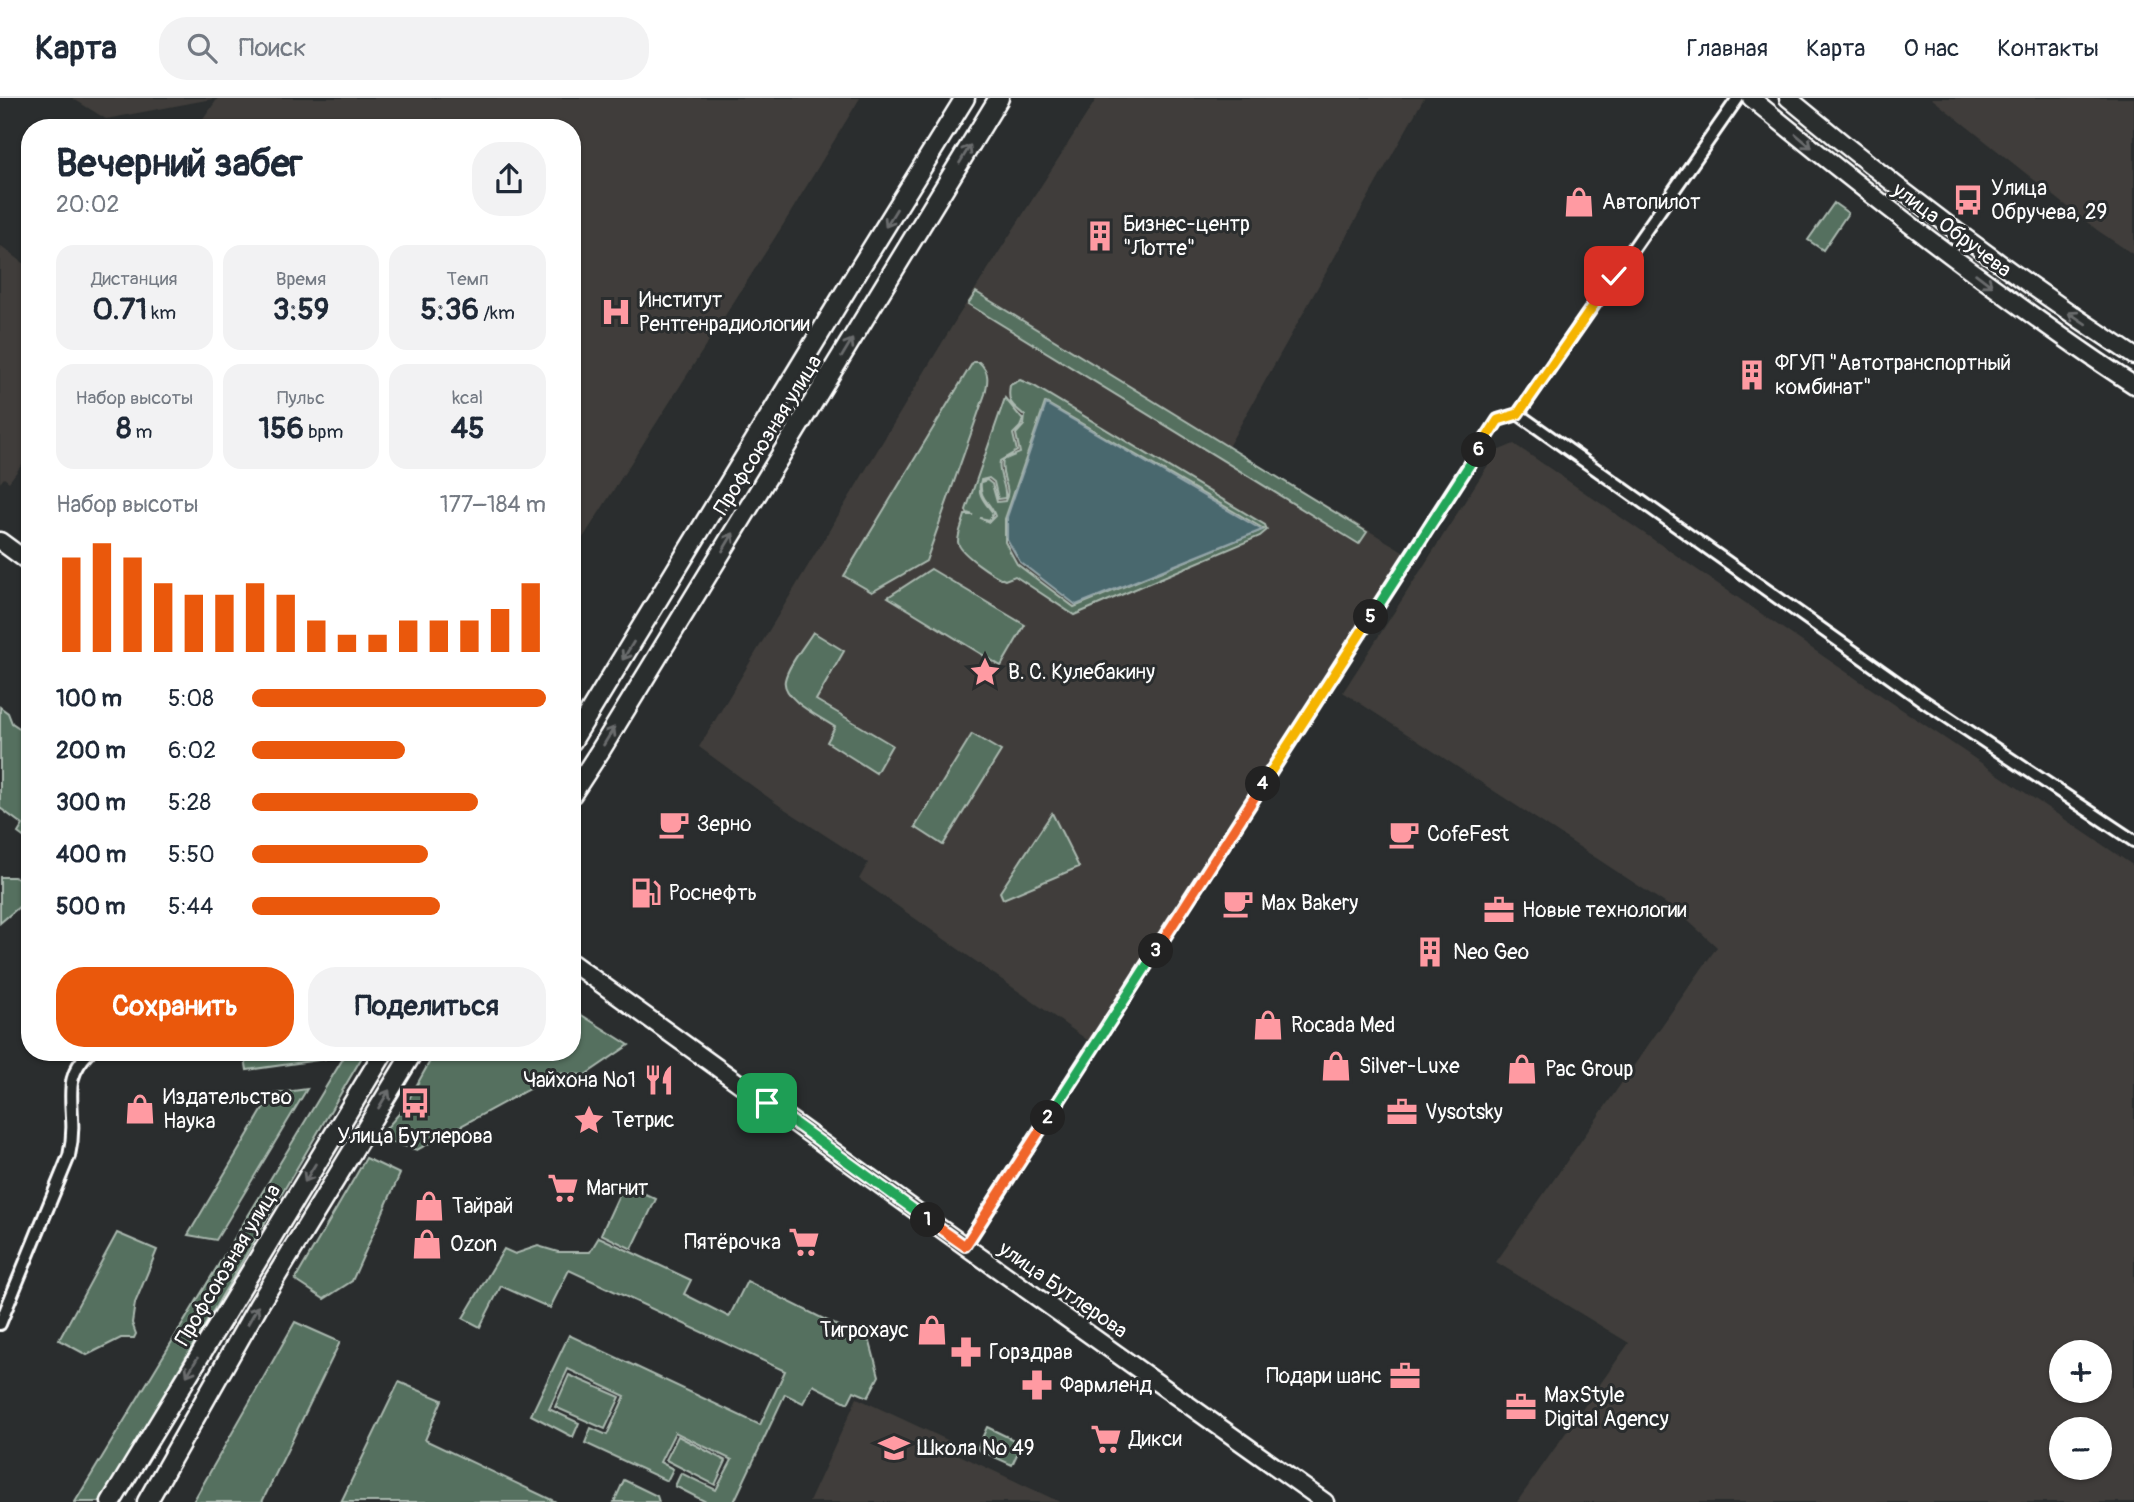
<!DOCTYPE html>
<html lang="ru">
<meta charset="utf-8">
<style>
:root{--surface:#fff;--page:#f2f2f3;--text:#1f2937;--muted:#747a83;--line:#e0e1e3;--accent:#ea580c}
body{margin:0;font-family:Pangolin,sans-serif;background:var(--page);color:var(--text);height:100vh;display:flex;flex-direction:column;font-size:26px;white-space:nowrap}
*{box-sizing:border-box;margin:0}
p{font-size:23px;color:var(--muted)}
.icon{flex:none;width:38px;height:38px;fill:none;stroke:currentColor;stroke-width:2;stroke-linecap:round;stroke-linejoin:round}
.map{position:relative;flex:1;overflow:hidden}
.panel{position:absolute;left:21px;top:21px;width:560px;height:942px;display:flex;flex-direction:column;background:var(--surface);border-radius:28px;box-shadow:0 2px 5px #0004}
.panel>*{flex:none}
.tools{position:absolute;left:2049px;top:1242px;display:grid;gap:14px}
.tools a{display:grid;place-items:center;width:63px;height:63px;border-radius:50%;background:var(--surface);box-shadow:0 2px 5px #0004;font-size:35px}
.pin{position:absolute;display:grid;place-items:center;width:60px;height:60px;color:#fff;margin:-30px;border-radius:14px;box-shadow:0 4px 10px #0006}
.km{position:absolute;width:35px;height:35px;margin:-18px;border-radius:50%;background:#222;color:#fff;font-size:19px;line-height:35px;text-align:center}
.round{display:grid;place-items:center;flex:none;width:74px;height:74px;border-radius:28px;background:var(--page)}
.headline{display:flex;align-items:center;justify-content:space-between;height:119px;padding:0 35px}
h1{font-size:38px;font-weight:700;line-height:52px}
.stats{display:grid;grid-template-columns:repeat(3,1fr);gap:10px;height:119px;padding:7px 35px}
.stats div{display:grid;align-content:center;border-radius:18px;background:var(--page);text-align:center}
.stats b{font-size:30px;font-weight:700}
.stats small{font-size:19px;font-weight:400}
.stats p{font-size:19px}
.chart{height:196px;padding:14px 35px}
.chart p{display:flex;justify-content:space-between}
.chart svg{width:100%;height:126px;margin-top:7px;stroke:var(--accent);stroke-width:6}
.cta{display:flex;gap:14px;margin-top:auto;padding:14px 35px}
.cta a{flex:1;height:80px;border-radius:28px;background:var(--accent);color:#fff;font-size:28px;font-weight:700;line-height:80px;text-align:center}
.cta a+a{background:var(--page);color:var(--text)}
ul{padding:0 35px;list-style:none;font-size:23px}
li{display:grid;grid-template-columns:112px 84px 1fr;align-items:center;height:52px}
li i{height:18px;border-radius:9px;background:var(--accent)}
header{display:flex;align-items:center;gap:42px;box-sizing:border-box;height:98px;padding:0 35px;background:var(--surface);border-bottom:2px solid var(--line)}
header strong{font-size:33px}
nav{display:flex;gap:38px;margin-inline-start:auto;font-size:24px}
.search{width:490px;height:63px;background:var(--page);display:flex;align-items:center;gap:18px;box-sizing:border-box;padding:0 24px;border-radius:28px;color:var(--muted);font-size:26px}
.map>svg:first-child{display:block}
.built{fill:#3f3d3a;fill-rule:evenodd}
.green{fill:#55705f;stroke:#aab8af;stroke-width:2;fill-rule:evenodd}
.water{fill:#4a676e;stroke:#92a4a8;stroke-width:2}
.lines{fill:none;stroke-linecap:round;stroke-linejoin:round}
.street-casing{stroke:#fff;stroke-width:16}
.secondary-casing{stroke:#fff;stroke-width:21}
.primary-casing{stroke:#fff;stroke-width:23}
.street{stroke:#2a2d2e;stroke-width:10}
.secondary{stroke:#2a2d2e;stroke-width:16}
.primary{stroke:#2a2d2e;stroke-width:18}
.oneway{stroke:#6a6c6d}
.split-1-casing{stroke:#fff;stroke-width:14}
.split-2-casing{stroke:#fff;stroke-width:14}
.split-3-casing{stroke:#fff;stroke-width:14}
.split-4-casing{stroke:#fff;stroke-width:14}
.split-5-casing{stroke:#fff;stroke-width:14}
.split-6-casing{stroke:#fff;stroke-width:14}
.split-7-casing{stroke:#fff;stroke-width:14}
.split-1{stroke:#22a559;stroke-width:9}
.split-2{stroke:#f0652b;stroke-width:9}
.split-3{stroke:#22a559;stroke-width:9}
.split-4{stroke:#f0652b;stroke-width:9}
.split-5{stroke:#f5b400;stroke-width:9}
.split-6{stroke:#22a559;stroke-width:9}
.split-7{stroke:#f5b400;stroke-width:9}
.labels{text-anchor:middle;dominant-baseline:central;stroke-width:6;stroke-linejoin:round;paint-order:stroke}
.poi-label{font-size:21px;fill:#fff;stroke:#2a2d2e;text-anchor:start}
.street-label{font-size:21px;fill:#fff;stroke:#2a2d2e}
</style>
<header>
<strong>Карта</strong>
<div class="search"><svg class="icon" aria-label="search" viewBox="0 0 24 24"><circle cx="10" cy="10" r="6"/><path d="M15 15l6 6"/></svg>Поиск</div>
<nav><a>Главная</a><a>Карта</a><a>О нас</a><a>Контакты</a></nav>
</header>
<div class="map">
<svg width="2134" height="1404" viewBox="0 0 2134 1404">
<rect width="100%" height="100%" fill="#2a2d2e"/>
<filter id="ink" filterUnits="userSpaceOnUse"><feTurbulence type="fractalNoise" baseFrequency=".0143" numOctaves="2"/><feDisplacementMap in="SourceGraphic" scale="14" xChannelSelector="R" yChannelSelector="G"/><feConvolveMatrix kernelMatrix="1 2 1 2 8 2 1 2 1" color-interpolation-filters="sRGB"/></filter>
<g filter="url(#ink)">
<!-- built -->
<g class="built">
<path d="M72,0H217L106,21Z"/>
<path d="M218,0H860L783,127L572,457V30H197Z"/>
<path d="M1097,0H1424L1228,349L1408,456L1093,946L859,781L868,765L780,708L699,649L957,220Z"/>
<path d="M1931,0H2134V157L2097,132Z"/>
<path d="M0,147L30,170V356L9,384L4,380L0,385Z"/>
<path d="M1514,346L1839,569L2134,768V1404H1517L1629,1245L1496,1164L1717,849L1677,813L1343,594L1497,353ZM2062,1255H2100V1293H2062ZM2062,1332H2100V1370H2062Z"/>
<path d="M857,1300L956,1346L953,1354L1060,1404H809Z"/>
</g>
<!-- green -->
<g class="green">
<path d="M1834,105L1848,115L1823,152L1808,142Z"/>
<path d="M976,194L1367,434L1359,446L968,206Z"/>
<path d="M973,264H979C990,274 988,283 985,296L926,463L872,494L844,478Z"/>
<path d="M1020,282L1034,288L1265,427L1267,432L1260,438L1074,517L1015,478L1005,482C994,478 959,455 958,444C958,435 963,425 965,417H973L967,415L966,412L1005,300L1023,322L1020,329L1013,336L1017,353L1000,363C997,377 1007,387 1005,400L998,401L994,384L989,380L981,382C976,396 985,404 993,415L990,422L980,420L989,424L995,418C990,403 979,402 981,384L987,382L992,386L997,404L1005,403C1013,388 999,382 1003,362L1020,355L1016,336L1024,327L1025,318C1012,306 1007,306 1010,287ZM1045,305H1046L1264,431L1074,509L1017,466L1005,444V421Z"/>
<path d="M931,471L1025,527L1001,568L888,499Z"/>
<path d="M813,534L844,553L816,602L892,647L876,675L827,644L835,629C822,620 781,601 785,582C788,567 805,547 813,534Z"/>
<path d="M0,609L8,615L12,625L30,637V740L26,741L18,735L23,727L0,710Z"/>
<path d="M972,636L1001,653L943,747L915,729Z"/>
<path d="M1052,715L1079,769L1003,801L1000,794Z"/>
<path d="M0,779H14L25,783L29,794L20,808L0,825Z"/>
<path d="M572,911L629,947L585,977L558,975L417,1052L378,1040L404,1010L435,954H572Z"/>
<path d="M244,954H329L325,961L247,972Z"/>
<path d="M347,954H365L101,1404H75Z"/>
<path d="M307,991L216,1142L188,1137L272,996Z"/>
<path d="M366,1060L400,1076L352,1183L324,1201L295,1182Z"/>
<path d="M624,1086L656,1101L632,1151L601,1136Z"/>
<path d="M117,1135L157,1152L135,1205L132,1225L136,1236L134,1240H121L87,1257L59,1242Z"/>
<path d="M599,1139L691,1182L684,1196L729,1219L747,1183L870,1244L879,1278L868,1299L854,1293L848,1305L813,1287L803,1305L785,1296L734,1404H706L675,1388L681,1375L716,1392L732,1362L675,1334L660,1364L673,1371L667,1383L585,1345L591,1330L607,1337L625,1298L568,1271L549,1311L579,1325L573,1339L531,1317L569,1237L760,1327L785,1273L569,1172L550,1210L501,1188L480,1229L463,1220L504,1151L515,1156L538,1148L558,1154H590Z"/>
<path d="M295,1224L340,1244L262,1404H193Z"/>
<path d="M569,1277L620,1299L605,1331L555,1309Z"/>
<path d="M399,1284L442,1302L425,1342L556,1404H341Z"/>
<path d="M987,1329L1022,1346L1012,1367L977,1351Z"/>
<path d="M678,1338L726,1363L715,1387L666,1362Z"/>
<path d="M624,1382L657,1398L659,1404H614Z"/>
</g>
<!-- water -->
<path class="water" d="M1046,306L1262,432L1076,507L1020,464L1007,441V419Z"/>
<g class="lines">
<!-- street casing -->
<g class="street-casing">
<g id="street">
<path d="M1518,316L1922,602L2134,743"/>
<path d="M965,1148L1498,322L1518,316L1738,0"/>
<path d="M0,1226L69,1058C72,1045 73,1033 72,1020C71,991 67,977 89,954"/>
</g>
</g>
<!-- secondary casing -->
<g class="secondary-casing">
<g id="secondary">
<path d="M1751,0C1825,61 1900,120 1977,177C2029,215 2080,253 2134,287"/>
<path d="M1788,0C1898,92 2014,179 2134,258"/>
<path d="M0,443L30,465"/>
<path d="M572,865L965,1148L1325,1404"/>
</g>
</g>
<!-- primary casing -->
<g class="primary-casing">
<g id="primary">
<path d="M572,643L856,176L965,0"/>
<path d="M572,696L600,653L999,0"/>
<path d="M111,1404L384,954"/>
<path d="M147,1404L258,1208L413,954"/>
</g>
</g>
<!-- street -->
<use href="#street" class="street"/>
<!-- secondary -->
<use href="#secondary" class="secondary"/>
<!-- primary -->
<use href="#primary" class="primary"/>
</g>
<!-- one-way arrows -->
<defs><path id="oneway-shaft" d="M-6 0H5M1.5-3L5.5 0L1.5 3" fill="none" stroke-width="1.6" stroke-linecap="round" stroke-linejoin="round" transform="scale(1.75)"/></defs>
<g class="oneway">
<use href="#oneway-shaft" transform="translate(1804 43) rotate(40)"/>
<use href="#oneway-shaft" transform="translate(965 56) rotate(-59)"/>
<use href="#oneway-shaft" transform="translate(891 120) rotate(122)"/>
<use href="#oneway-shaft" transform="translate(1984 182) rotate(37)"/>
<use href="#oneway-shaft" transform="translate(2077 220) rotate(-146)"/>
<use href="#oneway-shaft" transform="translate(847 250) rotate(-59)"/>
<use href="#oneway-shaft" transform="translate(728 444) rotate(-59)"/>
<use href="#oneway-shaft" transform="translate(628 553) rotate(122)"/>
<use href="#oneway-shaft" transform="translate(609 638) rotate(-59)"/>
<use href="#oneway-shaft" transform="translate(384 1001) rotate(-59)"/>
<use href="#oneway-shaft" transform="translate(310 1075) rotate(121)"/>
<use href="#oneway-shaft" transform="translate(253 1217) rotate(-60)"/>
<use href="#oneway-shaft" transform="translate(192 1269) rotate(121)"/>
</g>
</g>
<g class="lines" filter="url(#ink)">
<!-- split-1 casing -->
<g class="split-1-casing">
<path id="split-1" d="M767,1005L928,1122"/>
</g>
<!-- split-2 casing -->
<g class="split-2-casing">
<path id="split-2" d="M928,1122L965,1148L1048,1020"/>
</g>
<!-- split-3 casing -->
<g class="split-3-casing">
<path id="split-3" d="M1048,1020L1156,853"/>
</g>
<!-- split-4 casing -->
<g class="split-4-casing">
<path id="split-4" d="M1156,853L1263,686"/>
</g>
<!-- split-5 casing -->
<g class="split-5-casing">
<path id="split-5" d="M1263,686L1371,519"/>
</g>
<!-- split-6 casing -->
<g class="split-6-casing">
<path id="split-6" d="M1371,519L1479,352"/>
</g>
<!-- split-7 casing -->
<g class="split-7-casing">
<path id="split-7" d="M1479,352L1498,322L1518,316L1614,178"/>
</g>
<!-- split-1 -->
<use href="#split-1" class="split-1"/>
<!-- split-2 -->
<use href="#split-2" class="split-2"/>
<!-- split-3 -->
<use href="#split-3" class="split-3"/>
<!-- split-4 -->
<use href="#split-4" class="split-4"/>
<!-- split-5 -->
<use href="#split-5" class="split-5"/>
<!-- split-6 -->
<use href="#split-6" class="split-6"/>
<!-- split-7 -->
<use href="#split-7" class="split-7"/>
</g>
<!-- icons -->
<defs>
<g id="bus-bare" transform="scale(2.415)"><path d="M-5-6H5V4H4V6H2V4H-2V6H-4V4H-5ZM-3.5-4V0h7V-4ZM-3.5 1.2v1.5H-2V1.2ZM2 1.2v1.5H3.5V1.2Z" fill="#ff9aa2" stroke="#2a2d2e" stroke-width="2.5" paint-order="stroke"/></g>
<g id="shop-bare" transform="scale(2.415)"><path d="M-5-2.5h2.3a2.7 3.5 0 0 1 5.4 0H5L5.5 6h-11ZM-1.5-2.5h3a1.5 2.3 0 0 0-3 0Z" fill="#ff9aa2" stroke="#2a2d2e" stroke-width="2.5" paint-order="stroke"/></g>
<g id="building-bare" transform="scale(2.415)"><path d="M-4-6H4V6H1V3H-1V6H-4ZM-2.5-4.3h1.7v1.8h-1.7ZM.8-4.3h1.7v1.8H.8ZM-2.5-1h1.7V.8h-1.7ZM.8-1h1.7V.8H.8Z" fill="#ff9aa2" stroke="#2a2d2e" stroke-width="2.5" paint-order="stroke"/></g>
<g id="hospital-bare" transform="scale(2.415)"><path d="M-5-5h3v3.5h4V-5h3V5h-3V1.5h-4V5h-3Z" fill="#ff9aa2" stroke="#2a2d2e" stroke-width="2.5" paint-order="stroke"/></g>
<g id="sight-bare" transform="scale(2.415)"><path d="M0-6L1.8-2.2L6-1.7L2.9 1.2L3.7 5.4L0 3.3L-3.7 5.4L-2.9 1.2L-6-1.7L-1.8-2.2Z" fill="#ff9aa2" stroke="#2a2d2e" stroke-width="2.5" paint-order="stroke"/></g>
<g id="cafe-bare" transform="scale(2.415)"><path d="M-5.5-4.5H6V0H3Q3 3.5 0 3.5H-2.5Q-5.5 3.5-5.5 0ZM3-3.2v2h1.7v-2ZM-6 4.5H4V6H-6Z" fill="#ff9aa2" stroke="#2a2d2e" stroke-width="2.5" paint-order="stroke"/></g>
<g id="fuel-bare" transform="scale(2.415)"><path d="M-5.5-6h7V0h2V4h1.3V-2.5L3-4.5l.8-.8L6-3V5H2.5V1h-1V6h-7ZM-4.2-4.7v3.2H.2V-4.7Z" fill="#ff9aa2" stroke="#2a2d2e" stroke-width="2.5" paint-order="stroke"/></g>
<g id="office-bare" transform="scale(2.415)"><path d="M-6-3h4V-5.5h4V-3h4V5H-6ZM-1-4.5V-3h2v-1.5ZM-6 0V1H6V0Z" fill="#ff9aa2" stroke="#2a2d2e" stroke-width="2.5" paint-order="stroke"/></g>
<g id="restaurant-bare" transform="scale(2.415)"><path d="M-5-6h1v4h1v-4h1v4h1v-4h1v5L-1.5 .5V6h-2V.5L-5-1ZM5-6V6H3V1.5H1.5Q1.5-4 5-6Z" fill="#ff9aa2" stroke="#2a2d2e" stroke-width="2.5" paint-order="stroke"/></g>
<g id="supermarket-bare" transform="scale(2.415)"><path d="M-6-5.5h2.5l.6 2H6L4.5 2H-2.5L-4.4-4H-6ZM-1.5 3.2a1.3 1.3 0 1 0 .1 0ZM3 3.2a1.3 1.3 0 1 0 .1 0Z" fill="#ff9aa2" stroke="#2a2d2e" stroke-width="2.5" paint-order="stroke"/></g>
<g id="pharmacy-bare" transform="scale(2.415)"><path d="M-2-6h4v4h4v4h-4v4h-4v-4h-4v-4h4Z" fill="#ff9aa2" stroke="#2a2d2e" stroke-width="2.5" paint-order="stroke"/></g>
<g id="school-bare" transform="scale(2.415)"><path d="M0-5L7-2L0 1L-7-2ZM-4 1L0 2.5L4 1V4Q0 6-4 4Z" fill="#ff9aa2" stroke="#2a2d2e" stroke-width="2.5" paint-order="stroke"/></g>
</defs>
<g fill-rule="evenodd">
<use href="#bus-bare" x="1968" y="102"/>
<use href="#shop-bare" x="1579" y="104"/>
<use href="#building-bare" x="1100" y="138"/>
<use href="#hospital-bare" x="616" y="214"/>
<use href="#building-bare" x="1752" y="277"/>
<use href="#sight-bare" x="985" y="574"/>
<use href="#cafe-bare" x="674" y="726"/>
<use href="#cafe-bare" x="1404" y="736"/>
<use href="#fuel-bare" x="646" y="795"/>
<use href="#cafe-bare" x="1238" y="805"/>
<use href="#office-bare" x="1499" y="812"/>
<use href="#building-bare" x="1430" y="854"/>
<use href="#shop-bare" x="1268" y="927"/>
<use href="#shop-bare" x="1336" y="968"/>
<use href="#shop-bare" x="1522" y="971"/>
<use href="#restaurant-bare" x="659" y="982"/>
<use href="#bus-bare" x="415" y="1005"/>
<use href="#shop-bare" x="140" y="1011"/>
<use href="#office-bare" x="1402" y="1014"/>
<use href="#sight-bare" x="589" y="1022"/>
<use href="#supermarket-bare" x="563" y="1090"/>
<use href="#shop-bare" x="429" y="1108"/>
<use href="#supermarket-bare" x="804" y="1144"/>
<use href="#shop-bare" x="427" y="1146"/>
<use href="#shop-bare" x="932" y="1232"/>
<use href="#pharmacy-bare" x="966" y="1254"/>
<use href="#office-bare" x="1405" y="1278"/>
<use href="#pharmacy-bare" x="1037" y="1287"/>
<use href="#office-bare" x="1521" y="1309"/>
<use href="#supermarket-bare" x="1106" y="1341"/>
<use href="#school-bare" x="894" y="1350"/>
</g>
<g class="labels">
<!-- poi labels -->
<g class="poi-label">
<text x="1991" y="90">Улица<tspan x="1991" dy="24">Обручева, 29</tspan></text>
<text x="1602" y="104">Автопилот</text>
<text x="1123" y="126">Бизнес-центр<tspan x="1123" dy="24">"Лотте"</tspan></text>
<text x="639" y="202">Институт<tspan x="639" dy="24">Рентгенрадиологии</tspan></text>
<text x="1775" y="265">ФГУП "Автотранспортный<tspan x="1775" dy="24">комбинат"</tspan></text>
<text x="1008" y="574">В. С. Кулебакину</text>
<text x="697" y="726">Зерно</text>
<text x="1427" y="736">CofeFest</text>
<text x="669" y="795">Роснефть</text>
<text x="1261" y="805">Max Bakery</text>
<text x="1522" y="812">Новые технологии</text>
<text x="1453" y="854">Neo Geo</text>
<text x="1291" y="927">Rocada Med</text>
<text x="1359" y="968">Silver-Luxe</text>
<text x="1545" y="971">Pac Group</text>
<text x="636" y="982" text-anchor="end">Чайхона №1</text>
<text x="163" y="999">Издательство<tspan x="163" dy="24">Наука</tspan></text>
<text x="1425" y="1014">Vysotsky</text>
<text x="612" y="1022">Тетрис</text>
<text x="415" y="1038" text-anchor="middle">Улица Бутлерова</text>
<text x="586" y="1090">Магнит</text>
<text x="452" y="1108">Тайрай</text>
<text x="781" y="1144" text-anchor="end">Пятёрочка</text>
<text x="450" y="1146">Ozon</text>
<text x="909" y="1232" text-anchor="end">Тигрохаус</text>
<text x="989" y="1254">Горздрав</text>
<text x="1382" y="1278" text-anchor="end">Подари шанс</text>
<text x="1060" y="1287">Фармленд</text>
<text x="1544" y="1297">MaxStyle<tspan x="1544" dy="24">Digital Agency</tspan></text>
<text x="1129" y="1341">Дикси</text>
<text x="917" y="1350">Школа № 49</text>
</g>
<!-- street labels -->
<g class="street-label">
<text transform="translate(1952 132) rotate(37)">улица Обручева</text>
<text transform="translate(768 337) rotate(-58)">Профсоюзная улица</text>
<text transform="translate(228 1167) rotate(-59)">Профсоюзная улица</text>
<text transform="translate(1063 1192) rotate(35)">улица Бутлерова</text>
</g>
</g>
</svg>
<div class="tools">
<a>+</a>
<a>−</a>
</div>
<div class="pin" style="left:767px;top:1005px;background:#1e9e55"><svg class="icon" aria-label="arrive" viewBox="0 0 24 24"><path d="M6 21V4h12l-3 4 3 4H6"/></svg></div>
<div class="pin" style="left:1614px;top:178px;background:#d93025"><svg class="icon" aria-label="check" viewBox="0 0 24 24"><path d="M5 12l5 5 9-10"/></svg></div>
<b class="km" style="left:928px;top:1122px">1</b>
<b class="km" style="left:1048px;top:1020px">2</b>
<b class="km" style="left:1156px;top:853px">3</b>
<b class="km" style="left:1263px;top:686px">4</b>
<b class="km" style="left:1371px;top:519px">5</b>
<b class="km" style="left:1479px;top:352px">6</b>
<section class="panel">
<div class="headline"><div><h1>Вечерний забег</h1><p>20:02</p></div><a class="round"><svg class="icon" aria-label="share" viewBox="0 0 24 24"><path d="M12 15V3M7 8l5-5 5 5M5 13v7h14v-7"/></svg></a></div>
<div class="stats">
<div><p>Дистанция</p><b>0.71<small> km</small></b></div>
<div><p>Время</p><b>3:59</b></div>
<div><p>Темп</p><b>5:36<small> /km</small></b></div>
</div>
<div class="stats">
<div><p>Набор высоты</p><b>8<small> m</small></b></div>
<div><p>Пульс</p><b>156<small> bpm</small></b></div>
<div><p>kcal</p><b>45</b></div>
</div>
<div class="chart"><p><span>Набор высоты</span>177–184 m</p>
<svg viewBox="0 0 160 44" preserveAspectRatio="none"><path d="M5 44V11M15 44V6M25 44V11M35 44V20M45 44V24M55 44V24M65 44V20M75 44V24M85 44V33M95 44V38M105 44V38M115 44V33M125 44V33M135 44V33M145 44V29M155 44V20"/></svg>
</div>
<ul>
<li><b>100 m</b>5:08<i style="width:100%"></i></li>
<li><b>200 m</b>6:02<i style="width:52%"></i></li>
<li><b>300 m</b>5:28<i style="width:77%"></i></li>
<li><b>400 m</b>5:50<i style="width:60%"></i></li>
<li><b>500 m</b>5:44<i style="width:64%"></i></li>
</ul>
<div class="cta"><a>Сохранить</a><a>Поделиться</a></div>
</section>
</div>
